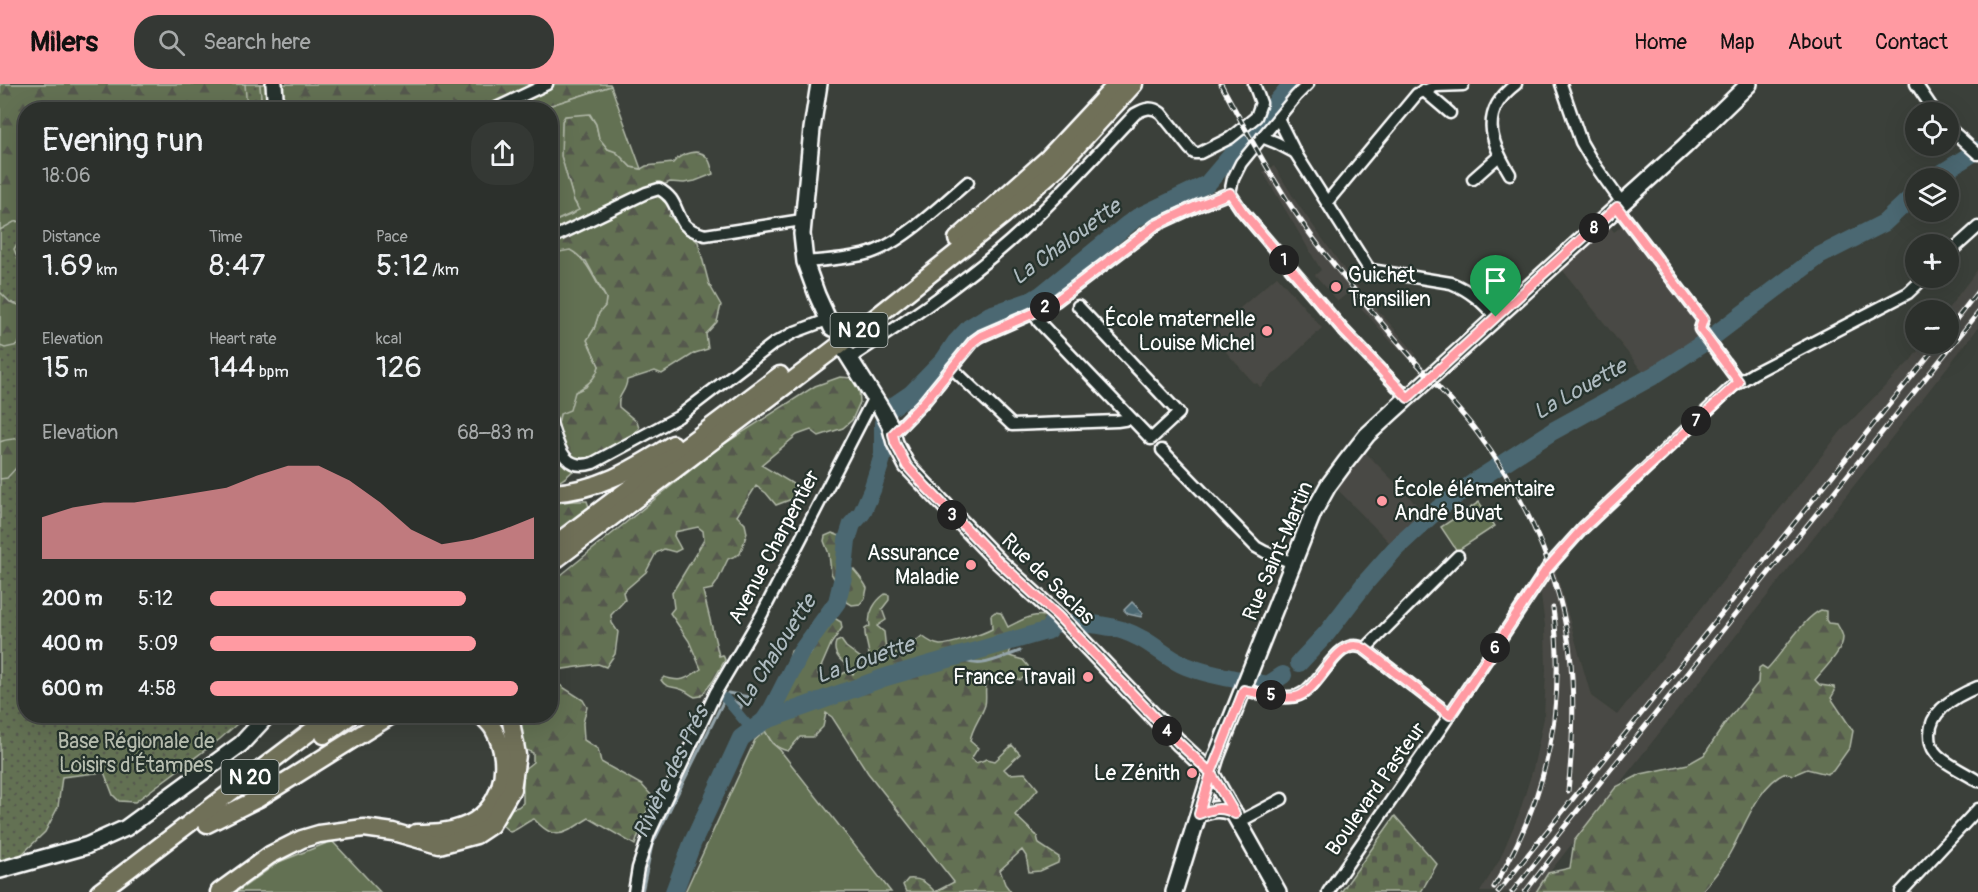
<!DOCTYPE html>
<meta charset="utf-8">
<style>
:root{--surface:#2c302c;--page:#343834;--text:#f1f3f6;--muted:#a6a9a9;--line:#484b48;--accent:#ff9aa2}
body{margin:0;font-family:Pangolin,sans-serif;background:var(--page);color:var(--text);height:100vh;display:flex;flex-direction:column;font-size:22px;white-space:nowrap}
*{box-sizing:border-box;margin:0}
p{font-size:20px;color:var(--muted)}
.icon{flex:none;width:33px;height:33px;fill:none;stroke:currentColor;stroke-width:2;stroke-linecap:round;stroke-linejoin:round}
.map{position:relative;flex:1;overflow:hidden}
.side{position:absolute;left:18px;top:18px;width:540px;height:621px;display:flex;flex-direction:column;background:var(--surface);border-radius:24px;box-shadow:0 6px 24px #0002,0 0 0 2px var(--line)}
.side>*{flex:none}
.buttons{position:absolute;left:1905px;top:18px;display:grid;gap:12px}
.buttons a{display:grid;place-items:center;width:54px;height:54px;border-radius:50%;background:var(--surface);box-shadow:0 6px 24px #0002,0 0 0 2px var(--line);font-size:30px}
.pin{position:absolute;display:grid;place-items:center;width:51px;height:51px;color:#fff;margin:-62px -26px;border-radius:50% 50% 50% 0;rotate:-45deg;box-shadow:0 0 6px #0007}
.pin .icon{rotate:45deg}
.km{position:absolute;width:30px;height:30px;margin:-15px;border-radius:50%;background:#222;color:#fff;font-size:16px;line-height:30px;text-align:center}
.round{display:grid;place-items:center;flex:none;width:63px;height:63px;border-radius:24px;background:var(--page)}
.head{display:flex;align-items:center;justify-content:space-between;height:102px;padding:0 24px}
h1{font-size:33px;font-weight:600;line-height:45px}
.metrics{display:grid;grid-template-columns:repeat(3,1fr);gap:9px;height:102px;padding:6px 24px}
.metrics div{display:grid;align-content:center}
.metrics b{font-size:30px;font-weight:600}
.metrics small{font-size:16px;font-weight:400}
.metrics p{font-size:16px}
.chart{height:168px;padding:12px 24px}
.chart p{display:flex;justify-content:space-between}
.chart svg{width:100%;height:108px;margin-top:6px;fill:var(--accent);opacity:.7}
ul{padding:0 24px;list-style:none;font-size:20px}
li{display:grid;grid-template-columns:96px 72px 1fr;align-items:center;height:45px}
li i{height:15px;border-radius:8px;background:var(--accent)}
header{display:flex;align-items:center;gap:36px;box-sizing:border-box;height:84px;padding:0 30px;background:var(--accent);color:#111}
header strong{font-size:28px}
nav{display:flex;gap:33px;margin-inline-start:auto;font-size:21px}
.search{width:420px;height:54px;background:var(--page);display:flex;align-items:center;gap:15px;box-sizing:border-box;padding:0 21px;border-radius:24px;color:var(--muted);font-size:22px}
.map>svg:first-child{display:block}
.built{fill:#4a4944}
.grass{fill:url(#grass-dots);stroke:#b1b8a8;stroke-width:1.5}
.forest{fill:url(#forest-firs);stroke:#b1b8a8;stroke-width:1.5}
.cemetery{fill:url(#cemetery-stones);stroke:#b1b8a8;stroke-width:1.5}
.garden{fill:#637152;stroke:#b1b8a8;stroke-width:1.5}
.water{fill:url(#water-ripples);stroke:#94a4aa;stroke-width:1.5}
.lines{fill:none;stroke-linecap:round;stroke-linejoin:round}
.stream{stroke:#94a4aa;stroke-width:3}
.canal{stroke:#4c6872;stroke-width:10}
.river{stroke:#4c6872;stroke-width:18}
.street-casing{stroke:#fff;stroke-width:15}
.secondary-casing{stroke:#fff;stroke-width:20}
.primary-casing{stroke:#fff;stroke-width:21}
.street{stroke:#26332d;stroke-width:10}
.secondary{stroke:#26332d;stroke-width:15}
.primary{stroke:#706f59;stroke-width:16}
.rail-casing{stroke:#fff;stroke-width:5}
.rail{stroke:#26332d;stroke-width:3;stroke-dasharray:9;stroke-linecap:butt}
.route-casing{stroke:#fff;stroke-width:12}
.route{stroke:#ff9aa2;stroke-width:8}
.poi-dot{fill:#ff9aa2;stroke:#26332d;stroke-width:2}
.labels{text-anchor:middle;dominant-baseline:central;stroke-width:4.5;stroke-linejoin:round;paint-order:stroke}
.shield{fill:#26332d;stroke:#bec2c0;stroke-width:1.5}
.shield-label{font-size:20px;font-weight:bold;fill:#fff}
.poi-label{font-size:21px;fill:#fff;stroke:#26332d;text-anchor:end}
.street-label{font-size:21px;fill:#fff;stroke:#26332d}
.park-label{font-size:21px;fill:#b9bfb1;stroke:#26332d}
.water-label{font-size:22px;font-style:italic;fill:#aebbc0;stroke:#26332d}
</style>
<header>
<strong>Milers</strong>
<div class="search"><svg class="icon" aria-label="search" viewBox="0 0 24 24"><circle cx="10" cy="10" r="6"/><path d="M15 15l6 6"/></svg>Search here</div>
<nav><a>Home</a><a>Map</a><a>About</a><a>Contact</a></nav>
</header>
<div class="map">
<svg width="1978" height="808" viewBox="0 0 1978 808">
<defs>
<pattern id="grass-dots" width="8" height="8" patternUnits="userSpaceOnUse" patternTransform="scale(1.5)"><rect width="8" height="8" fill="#637152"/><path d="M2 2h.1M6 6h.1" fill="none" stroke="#54594e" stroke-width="1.8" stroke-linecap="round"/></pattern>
<pattern id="forest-firs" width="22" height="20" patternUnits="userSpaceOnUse" patternTransform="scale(1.5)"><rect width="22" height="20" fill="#637152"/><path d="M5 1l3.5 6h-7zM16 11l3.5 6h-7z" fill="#54594e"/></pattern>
<pattern id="cemetery-stones" width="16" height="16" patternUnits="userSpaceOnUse" patternTransform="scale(1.5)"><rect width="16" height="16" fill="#637152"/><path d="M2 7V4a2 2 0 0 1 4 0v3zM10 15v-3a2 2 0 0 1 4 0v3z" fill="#54594e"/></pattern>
<pattern id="water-ripples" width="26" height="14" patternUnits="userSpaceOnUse" patternTransform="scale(1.5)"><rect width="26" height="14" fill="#4c6872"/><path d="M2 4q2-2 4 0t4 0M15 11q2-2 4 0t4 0" fill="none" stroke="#677f87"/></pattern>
</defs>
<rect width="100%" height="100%" fill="#3b403a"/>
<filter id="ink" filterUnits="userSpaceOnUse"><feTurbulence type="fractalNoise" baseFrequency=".0167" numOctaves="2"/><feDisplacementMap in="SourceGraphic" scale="12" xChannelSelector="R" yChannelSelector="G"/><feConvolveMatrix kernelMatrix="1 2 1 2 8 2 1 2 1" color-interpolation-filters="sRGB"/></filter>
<g filter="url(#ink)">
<!-- built -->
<g class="built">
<path d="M1274,82L1297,119L1351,195L1416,270L1409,276L1394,259H1392L1348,209L1338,217L1315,191L1321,186L1263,88Z"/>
<path d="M1609,141L1614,148L1623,141L1694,233L1704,254L1646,292L1561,184Z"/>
<path d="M1978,185V244L1549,789L1540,808H1480L1499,777L1519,730L1533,685L1544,634L1546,586L1545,542L1540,503L1555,484L1591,612L1617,631L1842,346L1911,276L1923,260H1948L1947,226Z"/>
<path d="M1277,192L1322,244L1260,303L1257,299L1255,300L1210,250Z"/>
<path d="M1365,368L1427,431L1393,462L1337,405Z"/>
</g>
<!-- grass -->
<path class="grass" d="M0,0H260L262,25L26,26V632H246L220,655L135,718L119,717L113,711L104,688L62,693L58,723L45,748L20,772L0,778Z"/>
<!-- forest -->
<g class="forest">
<path d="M0,0H245L247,25L26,26L25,139L21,137L14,138L0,146Z"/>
<path d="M260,0H610L611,2L539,25L262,26Z"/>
<path d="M581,30H589L596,40L599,54L608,65L616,67L631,83L641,85L646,82L673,79C680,70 700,62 708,75C711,79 712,85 713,90L695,97L684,99L670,98L656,104C657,114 669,115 672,124L669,132L698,158L709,200L721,221L717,238L706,250L708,265L695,269L662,290L655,287L627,296C626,309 617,310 619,323L637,338L639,344C632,352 623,360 613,365C603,370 591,372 582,379C572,386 564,399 551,399V346L559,337L560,330L575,308L586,303L599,282L587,256L594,245L599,229L605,222L606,214L586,177L554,169L551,174V139L575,129L577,121L574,117L561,72L562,37L565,32Z"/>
<path d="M25,146H26L25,193L14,165Z"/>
<path d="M0,208L10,218L22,222C18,236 25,250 18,261L5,264L0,262Z"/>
<path d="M840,293L851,294L859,304L860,318L852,336L843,344L819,352L811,346L797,351L761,381L805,407L801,415H792L776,421L766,409L756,402L737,432L745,440L747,449L740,470L728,475L717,498L712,505L703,507L719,572L723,571L725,576L713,597L701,612L695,613C690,611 686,606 680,605C671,602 666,604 661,596L664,593C682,599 686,595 701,585L689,557L670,529L674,524L672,509L704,456L703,447L698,443L675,448L674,452L681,465L675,468L664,465L656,469L646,488L623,508L625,516L611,531L612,539L618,548L615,570L606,583L598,580L557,586L558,600L583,616L587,623L583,639L584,656L598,665L601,678L642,701L652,712L635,761L589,734C564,749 557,760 534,735C525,738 520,745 510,748L496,736L505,726L518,723L523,719V686L533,678V669L524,665L507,632H550L551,499L718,364L815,302Z"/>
<path d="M25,353V382L17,383L7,394L0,395V358C8,354 17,356 25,353Z"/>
<path d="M571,417H587L589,423L588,427L551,456V420Z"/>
<path d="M832,449L840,452C842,461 843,473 849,480C855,488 862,494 867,504L865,514L860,520L852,521L847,518L831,489L829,470L824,457L825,452Z"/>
<path d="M885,510L889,511V516L882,525L886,536L877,542L884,548L886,566L895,569L906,565L922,552C927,556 933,560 940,561C950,561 983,550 992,545L991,531L995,528L1001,529L1008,543C1022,536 1036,527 1051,534L1053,540C1039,548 1010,554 1009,572L1023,576L1028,582L1027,591L1020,596L1010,592L987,597C984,605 987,613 985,621C981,634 972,643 970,657L978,664L971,675L976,679L987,675L995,677L1012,661L1020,670L1004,685L1009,690L1025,689L1038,705L1015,731L1037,752L1039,760L1059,773L1058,779L1040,787L1029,788L1026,772L1022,766L1000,786L1005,800L1011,808H906L903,801L908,795C921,794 926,798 935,808L954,798L868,689L832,633L826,629L823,643L813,653H800L788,667C775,664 771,658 765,647L786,614L785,592L791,567L798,563L810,571L819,552V533L826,529L841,538L842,544L831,560L818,590L822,595L829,596L848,587L853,590L855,587C845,580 831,572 836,558L841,556L846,563L868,579C872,568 864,557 865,545L870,542C867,530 875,517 885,510Z"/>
<path d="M1821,526L1826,527V536L1828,539L1837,540C1839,544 1843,549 1843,554C1843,567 1823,586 1815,596L1820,601L1834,603L1835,607L1831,614L1853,647L1850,663L1833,687L1827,690L1807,685L1793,691L1786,689C1759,699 1744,744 1731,767C1724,781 1712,796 1701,808H1536L1548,789L1570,784L1574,757L1616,703L1641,690L1688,680L1704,671L1726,638L1758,599L1759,584L1762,582L1767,585C1782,570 1804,533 1821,526Z"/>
</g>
<!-- cemetery -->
<path class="cemetery" d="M1395,732L1437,780L1421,808H1341Z"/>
<!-- garden -->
<g class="garden">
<path d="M611,2L641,85L631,83L616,68L608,65L599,54L596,40L590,30L565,32L562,37L561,72L574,117L579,126L551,139L550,26L539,25Z"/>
<path d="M570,166C589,176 594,197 606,214L605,222L599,229L594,245L587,256L599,282C596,295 586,302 575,308L570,326L560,330L556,345L551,346V174L554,169Z"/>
<path d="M1479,418L1495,442L1457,467L1441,443Z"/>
<path d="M765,647L772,659L780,666L891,808H685L755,656Z"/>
<path d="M332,757L380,808H237L279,778Z"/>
</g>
<!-- water -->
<path class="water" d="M1132,518L1143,529L1141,533L1128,530L1124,526Z"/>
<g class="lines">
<!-- stream -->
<g class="stream">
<path d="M954,572C979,587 994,576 1020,567"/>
<path d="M725,614L742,621L738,630L751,645"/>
<path d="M642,808L652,761L725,614L728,609L754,614"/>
</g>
<!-- canal -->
<path class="canal" d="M725,614L751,645"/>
<!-- river -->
<g class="river">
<path d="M1934,94L1978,66"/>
<path d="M1299,579L1327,549L1366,498L1395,465L1438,425L1477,396L1553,347L1653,292L1711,254L1819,172L1884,139L1916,109"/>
<path d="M764,637L886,593L1049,546L1051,540C1081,537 1116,540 1142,555C1157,563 1170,576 1186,582C1212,592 1241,596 1268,601L1283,591"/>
<path d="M674,808L692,760L741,654L764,637L772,625L801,568L837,518L843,493L847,456L852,440L862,429L872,406L883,371V339L889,325L911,310L944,276L956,258L969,244L990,231L1033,216L1041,211L1128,140L1138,133L1207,100L1292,0"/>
</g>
<!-- street casing -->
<g class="street-casing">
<g id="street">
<path d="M1561,0L1581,58L1592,77L1622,119"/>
<path d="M1916,0L1935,28"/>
<path d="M1423,6L1450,29"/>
<path d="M492,26L547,0"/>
<path d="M1278,34L1296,70L1367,182L1371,186L1451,199C1471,207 1482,218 1496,233"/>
<path d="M1948,43L1978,70"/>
<path d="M1262,53L1277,59L1296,69"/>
<path d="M1510,90C1489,56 1480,27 1516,0"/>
<path d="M1473,95L1499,72"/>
<path d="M1230,109L1242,127L1344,247L1408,314"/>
<path d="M1230,109L1233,95L1241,79L1296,12L1308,0"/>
<path d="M1327,118L1417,10L1436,2L1463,1"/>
<path d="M1617,123L1703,236L1700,245L1739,298"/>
<path d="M550,155L646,109L659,105C677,115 674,126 684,140C689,146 698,149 705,151L802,136"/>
<path d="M1948,170L1978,143"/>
<path d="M805,178C826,176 849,175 870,169C902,159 942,120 968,98"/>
<path d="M1034,229L1039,238L1151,355L1179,329L1078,222"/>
<path d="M850,274C905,238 960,201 1009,158C1054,118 1094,73 1135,30C1145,24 1152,22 1161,29L1190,65L1194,69H1200L1230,54L1256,33L1261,19L1254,0"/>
<path d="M952,284L1012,341L1117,337L1130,335"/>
<path d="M550,336C558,359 562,389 593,379L678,333L773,260L795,248L827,236"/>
<path d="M893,350L924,318L974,257L981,252L1034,229L1056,217L1156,141L1197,122L1230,109"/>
<path d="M1162,366L1256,463L1265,468L1293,479"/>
<path d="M1365,565L1458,472"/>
<path d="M1978,603C1958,611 1930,625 1930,650C1930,656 1931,663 1935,668C1943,679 1966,689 1978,697"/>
<path d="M1244,606C1258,609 1286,617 1299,611C1322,602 1337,549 1365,565L1450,631"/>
<path d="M1239,738L1282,715"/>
<path d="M634,808L638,784L649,750L716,608L762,530L874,313"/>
<path d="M1328,808L1441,644L1549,482L1583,444L1733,302L1754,289L1908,209L1924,194"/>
<path d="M1901,808L1978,725"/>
</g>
</g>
<!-- secondary casing -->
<g class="secondary-casing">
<g id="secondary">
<path d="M274,0L276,26"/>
<path d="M819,0L812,45L802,150L805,178L817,211L832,244"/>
<path d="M845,267L882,326L890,341L895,359L907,382L998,477L1058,532L1180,660L1211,689L1278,808"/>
<path d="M1199,730C1213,725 1222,723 1235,730"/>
<path d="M0,786L86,762L126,744L241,660L267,632"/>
<path d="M1174,808L1216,673L1313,429L1328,402L1345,379L1367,351L1392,328L1685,62L1749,0"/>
</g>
</g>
<!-- primary casing -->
<g class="primary-casing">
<g id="primary">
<path d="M957,155L1048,74L1117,0"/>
<path d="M550,409C599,407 633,385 673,360"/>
<path d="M550,464L780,291"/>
<path d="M550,480L871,237L1004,131L1057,84L1134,0"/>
<path d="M324,651L350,632"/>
<path d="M207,740L259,714L390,632"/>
<path d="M416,749C432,749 447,749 462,743C501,729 514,681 494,646C491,640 486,636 482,632"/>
<path d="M99,808L331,632"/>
<path d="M219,808L270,771L302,755L319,750L364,744L393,748L439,761L476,751L491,741L512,705L517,671L510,632"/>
</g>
</g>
<!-- street -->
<use href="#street" class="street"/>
<!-- secondary -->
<use href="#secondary" class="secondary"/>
<!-- primary -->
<use href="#primary" class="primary"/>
<!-- rail casing -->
<g class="rail-casing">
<g id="rail">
<path d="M1221,0C1252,57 1282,115 1323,167C1352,204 1382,240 1413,275C1434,299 1457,322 1476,347C1529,416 1568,506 1572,594C1574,632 1572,670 1568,707"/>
<path d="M1948,246L1978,207"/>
<path d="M1494,803C1546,717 1567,624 1553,524"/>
<path d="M1498,808L1938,260"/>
<path d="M1512,808L1978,229"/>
<path d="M1525,808L1558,765"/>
</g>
</g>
<!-- rail -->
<use href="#rail" class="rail"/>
</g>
</g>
<g class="lines" filter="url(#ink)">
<!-- route casing -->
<g class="route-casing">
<path id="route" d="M1496,233L1408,314L1344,247L1242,127L1230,109L1197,122L1156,141L1056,217L1034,229L981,252L974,257L924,318L893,350L895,359L907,382L926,403L998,477L1058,532L1180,660L1211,689L1199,730C1212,725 1222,722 1235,730L1211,689L1244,606C1258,609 1286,617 1299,612C1322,603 1337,549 1365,565L1450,631L1546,486L1583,444L1739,298L1700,245L1703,236L1617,123L1496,233"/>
</g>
<!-- route -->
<use href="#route" class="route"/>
</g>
<!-- markers -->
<g class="poi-dot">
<circle cx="1336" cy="203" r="6"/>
<circle cx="1267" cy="247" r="6"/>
<circle cx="1382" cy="417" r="6"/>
<circle cx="971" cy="481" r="6"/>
<circle cx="1088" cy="593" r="6"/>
<circle cx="1192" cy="689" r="6"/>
</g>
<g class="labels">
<!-- shield labels -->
<g class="shield">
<rect x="830.5" y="229" width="57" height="34" rx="4.5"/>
<rect x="221.5" y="676" width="57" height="34" rx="4.5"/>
</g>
<g class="shield-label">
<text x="859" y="246">N 20</text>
<text x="250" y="693">N 20</text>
</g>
<!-- poi labels -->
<g class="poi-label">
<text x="1348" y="191" text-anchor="start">Guichet<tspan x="1348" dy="24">Transilien</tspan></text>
<text x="1255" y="235">École maternelle<tspan x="1255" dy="24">Louise Michel</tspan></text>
<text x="1394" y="405" text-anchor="start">École élémentaire<tspan x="1394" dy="24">André Buvat</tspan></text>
<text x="959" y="469">Assurance<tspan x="959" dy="24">Maladie</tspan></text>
<text x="1076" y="593">France Travail</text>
<text x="1180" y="689">Le Zénith</text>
</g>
<!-- street labels -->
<g class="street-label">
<text transform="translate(774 463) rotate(-62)">Avenue Charpentier</text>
<text transform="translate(1278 467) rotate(-67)">Rue Saint-Martin</text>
<text transform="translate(1048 495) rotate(44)">Rue de Saclas</text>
<text transform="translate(1376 705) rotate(-55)">Boulevard Pasteur</text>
</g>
<!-- park labels -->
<g class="park-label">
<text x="136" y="657">Base Régionale de<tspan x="136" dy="24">Loisirs d'Étampes</tspan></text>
</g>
<!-- water labels -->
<g class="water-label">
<text transform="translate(1066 158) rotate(-36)">La Chalouette</text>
<text transform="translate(1580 305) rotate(-29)">La Louette</text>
<text transform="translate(776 567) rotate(-57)">La Chalouette</text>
<text transform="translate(865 576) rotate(-19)">La Louette</text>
<text transform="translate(671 688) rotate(-64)">Rivière des Prés</text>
</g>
</g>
</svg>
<div class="buttons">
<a><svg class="icon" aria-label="locate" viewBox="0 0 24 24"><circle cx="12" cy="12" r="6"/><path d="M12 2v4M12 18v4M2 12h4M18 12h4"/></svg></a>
<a><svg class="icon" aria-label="layers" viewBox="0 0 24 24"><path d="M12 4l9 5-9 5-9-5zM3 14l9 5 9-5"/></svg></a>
<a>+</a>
<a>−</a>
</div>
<div class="pin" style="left:1496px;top:233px;background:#1e9e55"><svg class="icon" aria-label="arrive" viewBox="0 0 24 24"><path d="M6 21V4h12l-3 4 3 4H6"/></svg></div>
<b class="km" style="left:1284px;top:176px">1</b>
<b class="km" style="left:1045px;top:223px">2</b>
<b class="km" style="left:952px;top:431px">3</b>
<b class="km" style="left:1167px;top:647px">4</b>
<b class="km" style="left:1271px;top:611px">5</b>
<b class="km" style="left:1495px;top:564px">6</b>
<b class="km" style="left:1696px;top:337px">7</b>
<b class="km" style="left:1594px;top:144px">8</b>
<section class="side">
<div class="head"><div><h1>Evening run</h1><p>18:06</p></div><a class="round"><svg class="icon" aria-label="share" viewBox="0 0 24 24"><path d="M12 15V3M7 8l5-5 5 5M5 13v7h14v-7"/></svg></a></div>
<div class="metrics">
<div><p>Distance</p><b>1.69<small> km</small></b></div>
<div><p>Time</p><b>8:47</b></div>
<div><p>Pace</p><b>5:12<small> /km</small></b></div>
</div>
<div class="metrics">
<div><p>Elevation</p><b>15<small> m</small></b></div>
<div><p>Heart rate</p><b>144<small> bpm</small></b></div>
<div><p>kcal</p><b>126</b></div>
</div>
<div class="chart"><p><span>Elevation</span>68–83 m</p>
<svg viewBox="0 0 160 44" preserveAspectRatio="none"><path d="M0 44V27L10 23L20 21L30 21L40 19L50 17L60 15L70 10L80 6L90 6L100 12L110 21L120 32L130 38L140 36L150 32L160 27V44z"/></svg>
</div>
<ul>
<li><b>200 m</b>5:12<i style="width:79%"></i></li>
<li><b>400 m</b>5:09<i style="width:82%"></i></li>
<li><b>600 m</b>4:58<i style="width:95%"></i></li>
</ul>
</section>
</div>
